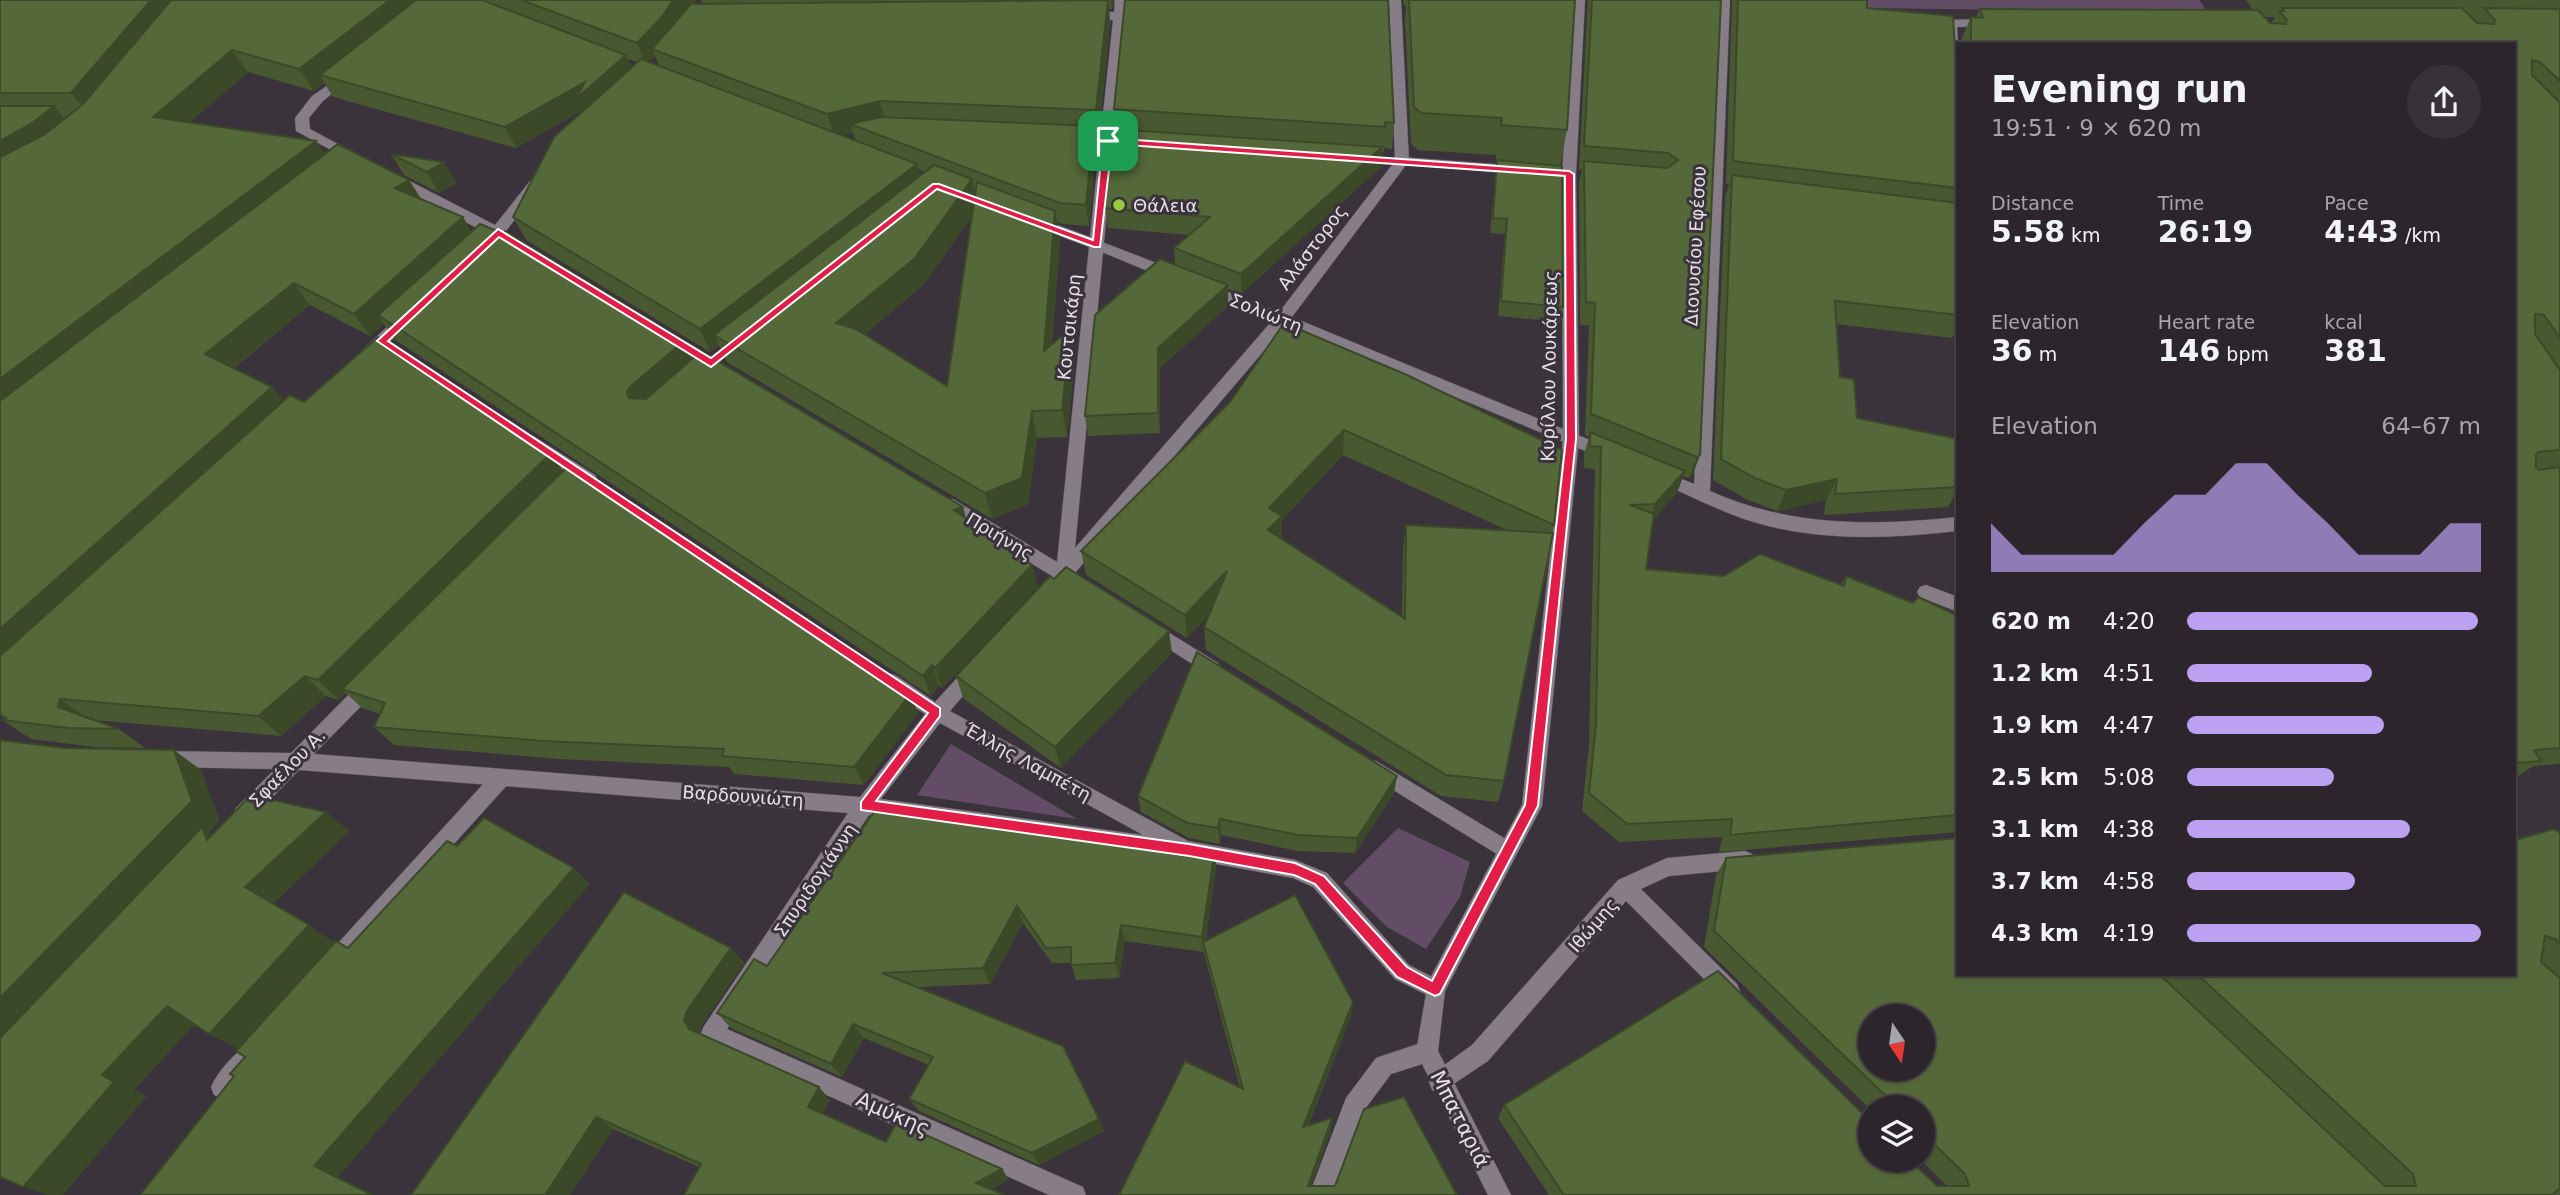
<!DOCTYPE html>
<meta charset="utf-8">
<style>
:root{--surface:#2c262c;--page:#383238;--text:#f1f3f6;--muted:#a6a5a9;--line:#484348;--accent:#bca0f2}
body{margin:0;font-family:"DejaVu Sans",sans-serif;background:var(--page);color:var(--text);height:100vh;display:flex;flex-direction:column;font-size:26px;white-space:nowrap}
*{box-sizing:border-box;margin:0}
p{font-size:23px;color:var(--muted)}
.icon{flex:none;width:38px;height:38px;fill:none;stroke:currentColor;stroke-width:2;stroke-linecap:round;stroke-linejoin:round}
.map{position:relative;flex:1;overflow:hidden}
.sheet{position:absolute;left:1956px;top:42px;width:560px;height:934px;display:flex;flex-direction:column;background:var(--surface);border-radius:0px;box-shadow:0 2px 5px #0004,0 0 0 2px var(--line)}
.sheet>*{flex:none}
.needle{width:46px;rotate:167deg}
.fabs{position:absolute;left:1858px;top:1004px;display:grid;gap:14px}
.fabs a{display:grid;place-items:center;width:77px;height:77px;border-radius:50%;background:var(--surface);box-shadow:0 2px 5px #0004,0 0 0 2px var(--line);font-size:35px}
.pin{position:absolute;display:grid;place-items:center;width:60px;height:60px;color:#fff;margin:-30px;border-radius:14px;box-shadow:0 4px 10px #0006}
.round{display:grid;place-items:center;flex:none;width:74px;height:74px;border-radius:37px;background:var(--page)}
.overview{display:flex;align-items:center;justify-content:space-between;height:119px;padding:0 35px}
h1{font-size:38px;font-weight:600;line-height:52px}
.stats{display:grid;grid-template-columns:repeat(3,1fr);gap:10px;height:119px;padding:7px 35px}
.stats div{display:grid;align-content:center}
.stats b{font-size:30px;font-weight:600}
.stats small{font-size:19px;font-weight:400}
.stats p{font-size:19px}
.chart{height:196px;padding:14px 35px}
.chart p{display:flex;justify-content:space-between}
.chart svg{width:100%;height:126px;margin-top:7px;fill:var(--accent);opacity:.7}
ul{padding:0 35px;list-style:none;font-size:23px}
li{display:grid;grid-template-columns:112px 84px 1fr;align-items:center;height:52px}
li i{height:18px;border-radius:9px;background:var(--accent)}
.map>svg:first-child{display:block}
.green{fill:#634d66}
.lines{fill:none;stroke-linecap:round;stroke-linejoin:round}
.pedestrian-casing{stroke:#585259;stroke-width:1}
.minor-casing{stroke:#585259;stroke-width:1}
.tertiary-casing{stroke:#585259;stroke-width:1}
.pedestrian{fill:#867d87;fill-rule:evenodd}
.minor{fill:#867d87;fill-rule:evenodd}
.tertiary{fill:#867d87;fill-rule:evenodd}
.wall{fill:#485932;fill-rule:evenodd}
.shaded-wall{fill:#3b4929}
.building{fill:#54683a;stroke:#3b4929;stroke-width:2;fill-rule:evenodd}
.route{fill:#e11d48;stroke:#fff;stroke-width:2;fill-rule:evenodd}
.poi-dot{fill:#96cc3a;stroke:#3a333b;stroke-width:2.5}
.labels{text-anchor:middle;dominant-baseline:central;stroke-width:6;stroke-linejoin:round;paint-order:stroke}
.poi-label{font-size:18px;fill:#e5e0e6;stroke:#3a333b;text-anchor:start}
.street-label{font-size:18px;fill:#e5e0e6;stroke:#3a333b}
.near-street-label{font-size:21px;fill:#e5e0e6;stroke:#3a333b}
</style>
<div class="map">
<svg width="2560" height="1195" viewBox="0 0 2560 1195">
<rect width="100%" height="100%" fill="#3a333b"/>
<!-- green -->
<g class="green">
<path d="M1857,0H2199L2208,12L1857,8Z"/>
<path d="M951,744L1077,819L917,795Z"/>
<path d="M1398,828L1470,862L1460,897L1426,949L1387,927L1343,883Z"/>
</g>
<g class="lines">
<!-- pedestrian casing -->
<g class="pedestrian-casing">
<g id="pedestrian">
<path d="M1402,157L1519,166L1526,170L1519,174L1397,164L1395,161Z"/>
<path d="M1097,240L1177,271L1179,275L1177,279H1167L1092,248L1090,245Z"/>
<path d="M1207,284L1287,315L1290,319L1282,324L1277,323L1202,293L1200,289Z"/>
<path d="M502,769L509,771L512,777L509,783L342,968L335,971L328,968L325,961L328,954L495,771Z"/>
<path d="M248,1046L256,1049L259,1057C253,1071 236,1092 222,1098L214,1095L211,1087C217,1073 234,1052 248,1046Z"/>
</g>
</g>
<!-- minor casing -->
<g class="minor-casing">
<g id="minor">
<path d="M1115,0H1127L1126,12H1145L1151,16L1145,20H1125L1075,548L1277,315L1395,161L1389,0H1401L1409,161L1292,317L1614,450L1616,454L1614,458H1602L1285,326L1075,573L1082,580L1079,585L1073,587L1065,584L1060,590H1048L1045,585L1052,576L941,509L939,504L941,499H953L1057,562L1089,247L1031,225L1029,222L1036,217L1090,237L1113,20H1085L1079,16L1085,12H1114Z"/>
<path d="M1718,0H1730L1710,491C1790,527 1873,526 1958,517V531C1887,539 1813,542 1744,519C1713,508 1684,493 1654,480L1652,476L1660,470L1694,484Z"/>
<path d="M1990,19L1994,20V26L1957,27L1958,44L1952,48L1946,44L1947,20Z"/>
<path d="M346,73L352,77L322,102L309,118L310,129L360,156L362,159L355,163L296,131L295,118L312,96Z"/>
<path d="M396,174L495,225L530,181L535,179L542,184L506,231L514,238L512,241L499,240L492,244L485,239L488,234L391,182V176Z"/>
<path d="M407,312L412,313L415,317L412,321L371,359H361L358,355L361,351L402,313Z"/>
<path d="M668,332L721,362L724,366L721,370H711L663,341L660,337Z"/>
<path d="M533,436L595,475L597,479L595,483H583L527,446L525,442Z"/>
<path d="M1926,585L1958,597V612L1920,597L1917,592L1920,587Z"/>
<path d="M1150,621L1218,663L1221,668L1218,673L1212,676L1206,673L1144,633L1141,628L1144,623Z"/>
<path d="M975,662L981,665L984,670L981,675L950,711L1188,841L1295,860L1327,873L1409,965L1442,982L1445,989L1442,996L1435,999L1395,979L1313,887L1293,878L1189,859L869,815L727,1029L1083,1187L1086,1195H1049L704,1040L701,1033L704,1026L848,813L299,770L250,820L243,823L236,820L233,814L236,808L275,769L163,767L156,765L154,759L156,753L163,751L291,753L365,678L371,676L377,678L380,684L377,690L314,754L860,797L925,714L885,688L882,682L885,676L891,674L897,676L935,702L969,665ZM940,723L1143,835L881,799Z"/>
<path d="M1376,761L1514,844L1517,850L1514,856L1507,859L1500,856L1369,775L1367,769L1369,763Z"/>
<path d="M1745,851L1752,854L1755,860L1752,866L1745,869L1669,876L1641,889L1737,984L1740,991L1737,998L1730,1001L1723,998L1626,901L1488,1061L1440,1093L1432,1090L1429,1082L1432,1074L1472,1045L1618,880L1667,858Z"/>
<path d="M1427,1041L1435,1044L1438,1052L1435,1060L1391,1074L1362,1113L1331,1195H1309L1346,1098L1376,1058Z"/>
</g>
</g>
<!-- tertiary casing -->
<g class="tertiary-casing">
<path id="tertiary" d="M1573,0H1585L1576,174L1579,439L1542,806L1445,991L1438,1051L1511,1195H1488L1416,1052L1428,982L1522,805L1563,439L1562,174Z"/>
</g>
<!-- pedestrian -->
<use href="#pedestrian" class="pedestrian"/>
<!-- minor -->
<use href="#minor" class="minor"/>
<!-- tertiary -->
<use href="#tertiary" class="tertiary"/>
</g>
<!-- wall -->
<g class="wall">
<path d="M0,0H696L694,4H703L701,0H1114L1112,9H1109L1110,23L1099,133H1095L1097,147L1089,226L1063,224L1057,222L1060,239L1052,344L1075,355L1067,437L1037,438L1028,504L992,519L727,362L719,345L710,352L526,240L513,217L582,112L581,111L516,148L333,97L324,83L314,91L248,72L190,122L316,141L325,155L409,180L421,199L471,231L684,341L693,359L967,519L1032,565L1038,587L945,685L942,688L939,685L931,696L394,339L384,324L370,336L310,305L234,368L272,387L284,401L304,402L551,453L563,471L910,694L918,713L864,785L734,774L729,767L559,759L394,745L374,727L380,714L362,708L346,693L339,700L326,696L281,736L93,720L119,729L145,748L95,747L31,739L2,720L5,719L0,715ZM655,56L659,66L650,62ZM628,59L637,62L632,68ZM853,133L855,140L842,135ZM918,169L925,172L920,176ZM973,215L947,386L865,334L923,285Z"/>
<path d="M1403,0H1575L1567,130L1560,166L1563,307L1560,322L1498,316L1505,234L1490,233L1497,162H1496V155L1418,150L1411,144L1405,20L1406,6H1404Z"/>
<path d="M1588,0H1721L1700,455L1692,476L1689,478L1683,476L1677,493L1653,520L1646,569L1841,585L1846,576L1913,603L1958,616V832L1719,852L1722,837L1619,842L1582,811L1589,744L1595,469L1584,468V454L1589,437L1585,435L1589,325H1580L1579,183L1582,169H1579Z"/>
<path d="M1732,0H1867V8L1958,103V326L1952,338L1836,324L1840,377L1857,418L1958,439V490L1948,507L1824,515L1826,500L1777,511L1746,499L1713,480L1725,198L1729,184H1726Z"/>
<path d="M2246,0H2560V764L2533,766L2515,778V44H1961V40L1971,17L1976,18L1980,9L2253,10ZM2265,17H2275L2271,23Z"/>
<path d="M1114,109L1394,123L1392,149L1384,148L1383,153L1382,152L1381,167L1241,294L1228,289V306L1160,368V433L1088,436L1085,416L1175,264L1174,248L1189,235L1108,228L1105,208L1116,129Z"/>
<path d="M391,154L457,183L439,193L404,175Z"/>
<path d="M1284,323L1554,525L1504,781L1498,802L1441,796L1206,650L1204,627L1210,614L1187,638L1086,575L1081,551L1230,402ZM1343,455L1507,530L1406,525L1403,549L1402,617L1282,539V520Z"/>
<path d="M1172,653L1061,768L963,698L956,676Z"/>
<path d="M1394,793L1355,853L1298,851L1221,835L1220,844L1189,838L1141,812L1138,796Z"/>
<path d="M2560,833V1195H1549L1498,1118L1504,1105L1871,1122L1937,1186H1947L1921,1160H1923V1108H1871V1110L1704,947L1716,875L1726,858L1958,975H2515Z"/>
<path d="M1191,845L1215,849L1216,867L1206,940L1351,1016L1308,1126L1331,1130L1311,1186L1119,1195L1240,1088L1205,957L1204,950V952L1125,941L1119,978L1076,980L1071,963H1052L1023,923L990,984L917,987L1104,1131L1039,1165L919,1111L909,1099L929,1065L864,1038L842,1077L731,1028L717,1013L767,966L1193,857Z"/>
<path d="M731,948L744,963L702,1025L699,1033L830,1100L823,1113L886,1142L1002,1169L1009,1180L699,1167L613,1129L570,1195H411Z"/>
</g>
<!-- shaded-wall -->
<g class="shaded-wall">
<path d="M151,0H186L89,115L71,93Z"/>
<path d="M390,0H432L320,75L324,83L314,91L299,69Z"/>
<path d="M673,0H696L671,39L652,49L655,56L646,66L637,43Z"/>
<path d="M1108,0L1110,23L1099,133L1096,110Z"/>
<path d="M1111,0H1114L1112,9Z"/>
<path d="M232,50L248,72L170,140L153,117Z"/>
<path d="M626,55L635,76L586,120L581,111L516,148L505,127Z"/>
<path d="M880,101L886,124H850L853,133L834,137L827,114Z"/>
<path d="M54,106L73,129L0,175V141Z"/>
<path d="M1094,126L1097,147L1089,226L1086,205Z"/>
<path d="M316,141L331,164L0,419V379Z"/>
<path d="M1382,147L1381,167L1241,294V274Z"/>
<path d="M444,162L457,183L439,193L427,172Z"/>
<path d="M917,164L923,187L714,335L719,345L710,352L700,329Z"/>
<path d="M972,179L978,207L923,285L846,350L836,323Z"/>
<path d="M409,180L423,202L395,188Z"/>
<path d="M1055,211L1060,239L1049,378L1044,351Z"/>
<path d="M463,217L477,240L378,315L384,324L370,336L354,314Z"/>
<path d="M294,283L310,305L224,375L205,354Z"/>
<path d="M1228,285V306L1160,368V433L1158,413V348Z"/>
<path d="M1071,328L1075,355L1067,437L1062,410Z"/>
<path d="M684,341L696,364L642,410L629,398L627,392L630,387Z"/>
<path d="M272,387L291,409L0,660V621Z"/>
<path d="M1032,411L1037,438L1028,504L992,519L985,493Z"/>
<path d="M1344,430L1343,455L1282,520V540L1268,530L1269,508Z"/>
<path d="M551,453L566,475L342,689L346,693L339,700L318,680Z"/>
<path d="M1700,455L1692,476L1689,478L1697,457Z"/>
<path d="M1685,471L1677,493L1647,526L1655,504Z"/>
<path d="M1837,479L1826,500L1777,511L1786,490Z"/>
<path d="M963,507L969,529L954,510Z"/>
<path d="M1032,565L1038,587L942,688L935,668Z"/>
<path d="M1227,571L1229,595L1187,638L1185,615Z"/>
<path d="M1169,631L1172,653L1061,768L1055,747Z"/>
<path d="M932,665L939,685L931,696L923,676Z"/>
<path d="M305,676L326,696L281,736L258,716Z"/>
<path d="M910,694L918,713L864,785L854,767Z"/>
<path d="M60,699L87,719L58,707Z"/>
<path d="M174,750L201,770L220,821L209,832L229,846L0,1050V998Z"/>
<path d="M1397,776L1394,793L1355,853L1357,838Z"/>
<path d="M326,812L350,831L272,905L245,887Z"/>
<path d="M1220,819L1221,835L1220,844L1218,828Z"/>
<path d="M1215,849L1216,867L1205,947L1203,942L1204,952L1202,937Z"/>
<path d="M574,868L590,884L338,1177L375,1195H372L314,1166Z"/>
<path d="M1017,906L1023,923L990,984L983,968Z"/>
<path d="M309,925L335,943L238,1049L209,1034Z"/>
<path d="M1121,925L1125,941L1119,978L1115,963Z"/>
<path d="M731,948L744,963L702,1025L699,1034L689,1029L684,1020L687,1011Z"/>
<path d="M1353,1002L1351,1016L1302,1139L1303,1127Z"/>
<path d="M167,1006L197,1022L134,1090L147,1096L63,1195H48L23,1187L102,1075Z"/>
<path d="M853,1024L864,1038L842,1077L831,1064Z"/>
<path d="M819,1087L830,1100L820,1119L808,1107Z"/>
<path d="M596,1117L613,1129L570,1195H545Z"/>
<path d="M1332,1118L1331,1130L1307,1195L1308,1186Z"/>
<path d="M1099,1119L1104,1131L1039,1165L1032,1153Z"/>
<path d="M1002,1169L1009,1180L984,1193L976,1183Z"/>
</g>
<!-- building -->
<g class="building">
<path d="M0,0H151L71,93H0Z"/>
<path d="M171,0H390L299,69L232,50L153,117L316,141L0,379V157L44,135L83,104Z"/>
<path d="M416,0H482L626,55L576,99L585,82L505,127L320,75Z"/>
<path d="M521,0H673L662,17L637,43Z"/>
<path d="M1108,0L1096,110L880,101L827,114L652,49L691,4Z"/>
<path d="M1125,0H1388L1394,123L1385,122V127L1114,109Z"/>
<path d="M1409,0H1575L1567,130L1501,125L1502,118L1421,113L1414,107Z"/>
<path d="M1592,0H1721L1700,455L1697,457L1591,414L1595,303L1586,302L1584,161L1668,168L1678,160L1668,153L1584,146Z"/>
<path d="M1738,0H1867V8L1953,16L1958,103V188L1733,161Z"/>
<path d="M2282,8H2462L2477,23L2494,24L2495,20L2484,8L2560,9V81L2540,62L2532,60V75L2560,103V338L2544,315L2535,314V334L2560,370V450L2538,452L2536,455V467L2539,470L2560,467V748L2534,750L2541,761L2515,763V44H1971V17L1983,18L1980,9L2258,10L2270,23L2286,24L2287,20L2279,11H2284Z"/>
<path d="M641,59L917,164L700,329L513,217L554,137Z"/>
<path d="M0,106H54L31,124L0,141Z"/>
<path d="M881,117L1094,126L1086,205L1060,203L850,124Z"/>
<path d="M1113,129L1382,147L1241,274L1174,248L1210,217L1105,208Z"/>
<path d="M338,144L409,180L395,188L463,217L354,314L294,283L205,354L272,387L0,629V401Z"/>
<path d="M391,154L444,162L427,172Z"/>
<path d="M1497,160L1562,166L1563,307L1501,301L1507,219L1493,218Z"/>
<path d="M934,165L972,179L915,258L836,323L856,329L947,386L977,182L1055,211L1044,351L1071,328L1062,410L1032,411L1022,478L985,493L714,335Z"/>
<path d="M1732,175L1958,203V315L1835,301L1840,377L1854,379L1857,418L1958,439V487L1835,494L1837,479L1786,490L1755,478L1721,459Z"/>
<path d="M480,224L504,234L505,231L684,341L630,387L627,392L629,398L646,399L701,351L963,507L954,510L1032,565L938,665L935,668L932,665L923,676L378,315Z"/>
<path d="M1160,259L1228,285L1158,348V413L1085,416L1095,315Z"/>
<path d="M1284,323L1407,375L1562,450L1554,525L1344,430L1269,508L1282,516L1268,530L1405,619L1406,525L1553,533L1504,781L1446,775L1204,627L1227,571L1185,615L1081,551L1230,402Z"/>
<path d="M378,337L551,453L318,680L305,676L258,716L60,699L58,707L119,729L68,728L2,720L6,718L0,715V656L290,395L304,402Z"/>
<path d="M1590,432L1685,471L1655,504L1630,505L1654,514L1646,569L1724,576L1760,554L1844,586L1846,576L1913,603L1918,597L1958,616V815L1730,835L1732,819L1627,824L1589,793L1596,725L1601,447L1590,446Z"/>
<path d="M569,465L910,694L854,767L722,756L724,749L543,741L374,727L385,703L342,689Z"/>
<path d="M1066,567L1169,631L1055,747L956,676L1050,576L1054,579Z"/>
<path d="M1197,652L1397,776L1357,838L1298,835L1220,819L1218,828L1187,823L1138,796Z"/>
<path d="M0,740L65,748L174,750L192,801L0,998Z"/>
<path d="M251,795L326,812L245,887L309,925L209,1034L167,1006L102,1075L114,1082L23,1187L0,1177V1038L202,827L207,840Z"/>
<path d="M876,809L1212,860L1191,845L1215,849L1202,937L1121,925L1115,963L1071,965V947L1046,948L1017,906L983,968L882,973L1063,1046L1099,1119L1032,1153L909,1099L933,1057L853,1024L831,1064L717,1013L754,959L767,966Z"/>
<path d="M484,818L574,868L314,1166L372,1195H140L234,1076L230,1074L245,1057L236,1051L336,941L348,948L447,841L457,846Z"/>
<path d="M2554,829L2560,833V944L2555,939L2545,936L2541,962L2560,978V1188L2552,1195H1564L1504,1105L1718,971L1871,1122V1160H1910L1937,1186H1969L1965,1174L1936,1146L1923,1147V1108H1889V1099L1714,931L1726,858L1958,838V975H2160L2385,1186H2416L2413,1174L2198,975H2515V840ZM1871,1017H1923V1069H1871Z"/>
<path d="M624,892L731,948L687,1011L684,1020L689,1029L819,1087L808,1107L886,1142L897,1122L1002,1169L976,1183L1004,1195H684L701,1164L596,1117L545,1195H411Z"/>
<path d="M1295,895L1353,1002L1303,1127L1332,1118L1308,1186H1335L1364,1109L1404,1097L1457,1195H1119L1185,1061L1243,1089L1203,942Z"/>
</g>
<!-- route -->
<path class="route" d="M1108,138L1569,171L1574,174L1576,439L1538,806L1440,994L1435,996L1397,977L1315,884L1294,875L1189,856L861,810V802L928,713L377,341L498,229L711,358L933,184H939L1093,240L1103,141ZM1112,144L1565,176L1566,439L1525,805L1432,981L1407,967L1324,876L1295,863L1189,844L876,801L940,716V708L388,341L499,237L711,367L937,189L1094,247H1100Z"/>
<!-- markers -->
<circle class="poi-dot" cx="1119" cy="205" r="7"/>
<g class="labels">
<!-- poi labels -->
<g class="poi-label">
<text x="1133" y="205">Θάλεια</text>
</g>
<!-- street labels -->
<g class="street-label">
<text transform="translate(1695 246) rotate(-87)">Διονυσίου Εφέσου</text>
<text transform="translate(1312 247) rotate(-53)">Αλάστορος</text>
<text transform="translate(1266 313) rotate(22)">Σολιώτη</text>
<text transform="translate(1069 327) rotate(-84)">Κουτσικάρη</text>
<text transform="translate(1549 366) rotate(-89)">Κυρίλλου Λουκάρεως</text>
<text transform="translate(1000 536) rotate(31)">Πριήνης</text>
<text transform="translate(1028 762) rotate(29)">Έλλης Λαμπέτη</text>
<text transform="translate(287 768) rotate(-46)">Σφαέλου Α.</text>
<text transform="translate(743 796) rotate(4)">Βαρδουνιώτη</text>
<text transform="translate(815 880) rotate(-56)">Σπυριδογιάννη</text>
<text transform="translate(1593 925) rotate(-49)">Ιθώμης</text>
</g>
<!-- near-street labels -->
<g class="near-street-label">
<text transform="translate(893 1114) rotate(24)">Αμύκης</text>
<text transform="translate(1460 1119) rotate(63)">Μπαταριά</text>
</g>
</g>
</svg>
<div class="fabs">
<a><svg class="needle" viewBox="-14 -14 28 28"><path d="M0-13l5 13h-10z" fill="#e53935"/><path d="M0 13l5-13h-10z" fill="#a6a5a9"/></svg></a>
<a><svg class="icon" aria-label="layers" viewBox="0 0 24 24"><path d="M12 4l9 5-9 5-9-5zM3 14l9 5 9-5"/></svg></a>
</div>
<div class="pin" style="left:1108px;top:141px;background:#1e9e55"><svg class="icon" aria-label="arrive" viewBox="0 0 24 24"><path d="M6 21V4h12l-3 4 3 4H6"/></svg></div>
<section class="sheet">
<div class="overview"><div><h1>Evening run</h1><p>19:51 · 9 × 620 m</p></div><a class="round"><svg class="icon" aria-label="share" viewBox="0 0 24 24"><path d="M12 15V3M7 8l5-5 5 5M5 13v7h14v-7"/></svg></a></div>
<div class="stats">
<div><p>Distance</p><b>5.58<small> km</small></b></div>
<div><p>Time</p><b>26:19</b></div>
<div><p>Pace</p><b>4:43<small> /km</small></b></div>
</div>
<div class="stats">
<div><p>Elevation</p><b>36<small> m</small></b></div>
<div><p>Heart rate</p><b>146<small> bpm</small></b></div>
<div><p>kcal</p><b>381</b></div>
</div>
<div class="chart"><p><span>Elevation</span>64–67 m</p>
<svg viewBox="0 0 160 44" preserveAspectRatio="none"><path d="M0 44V27L10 38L20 38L30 38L40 38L50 27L60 17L70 17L80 6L90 6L100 17L110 27L120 38L130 38L140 38L150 27L160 27V44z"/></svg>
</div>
<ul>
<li><b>620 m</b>4:20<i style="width:99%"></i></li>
<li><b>1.2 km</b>4:51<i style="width:63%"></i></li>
<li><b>1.9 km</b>4:47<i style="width:67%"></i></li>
<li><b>2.5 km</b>5:08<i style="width:50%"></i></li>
<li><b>3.1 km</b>4:38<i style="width:76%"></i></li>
<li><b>3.7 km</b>4:58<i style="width:57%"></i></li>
<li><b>4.3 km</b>4:19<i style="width:100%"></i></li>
</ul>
</section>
</div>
